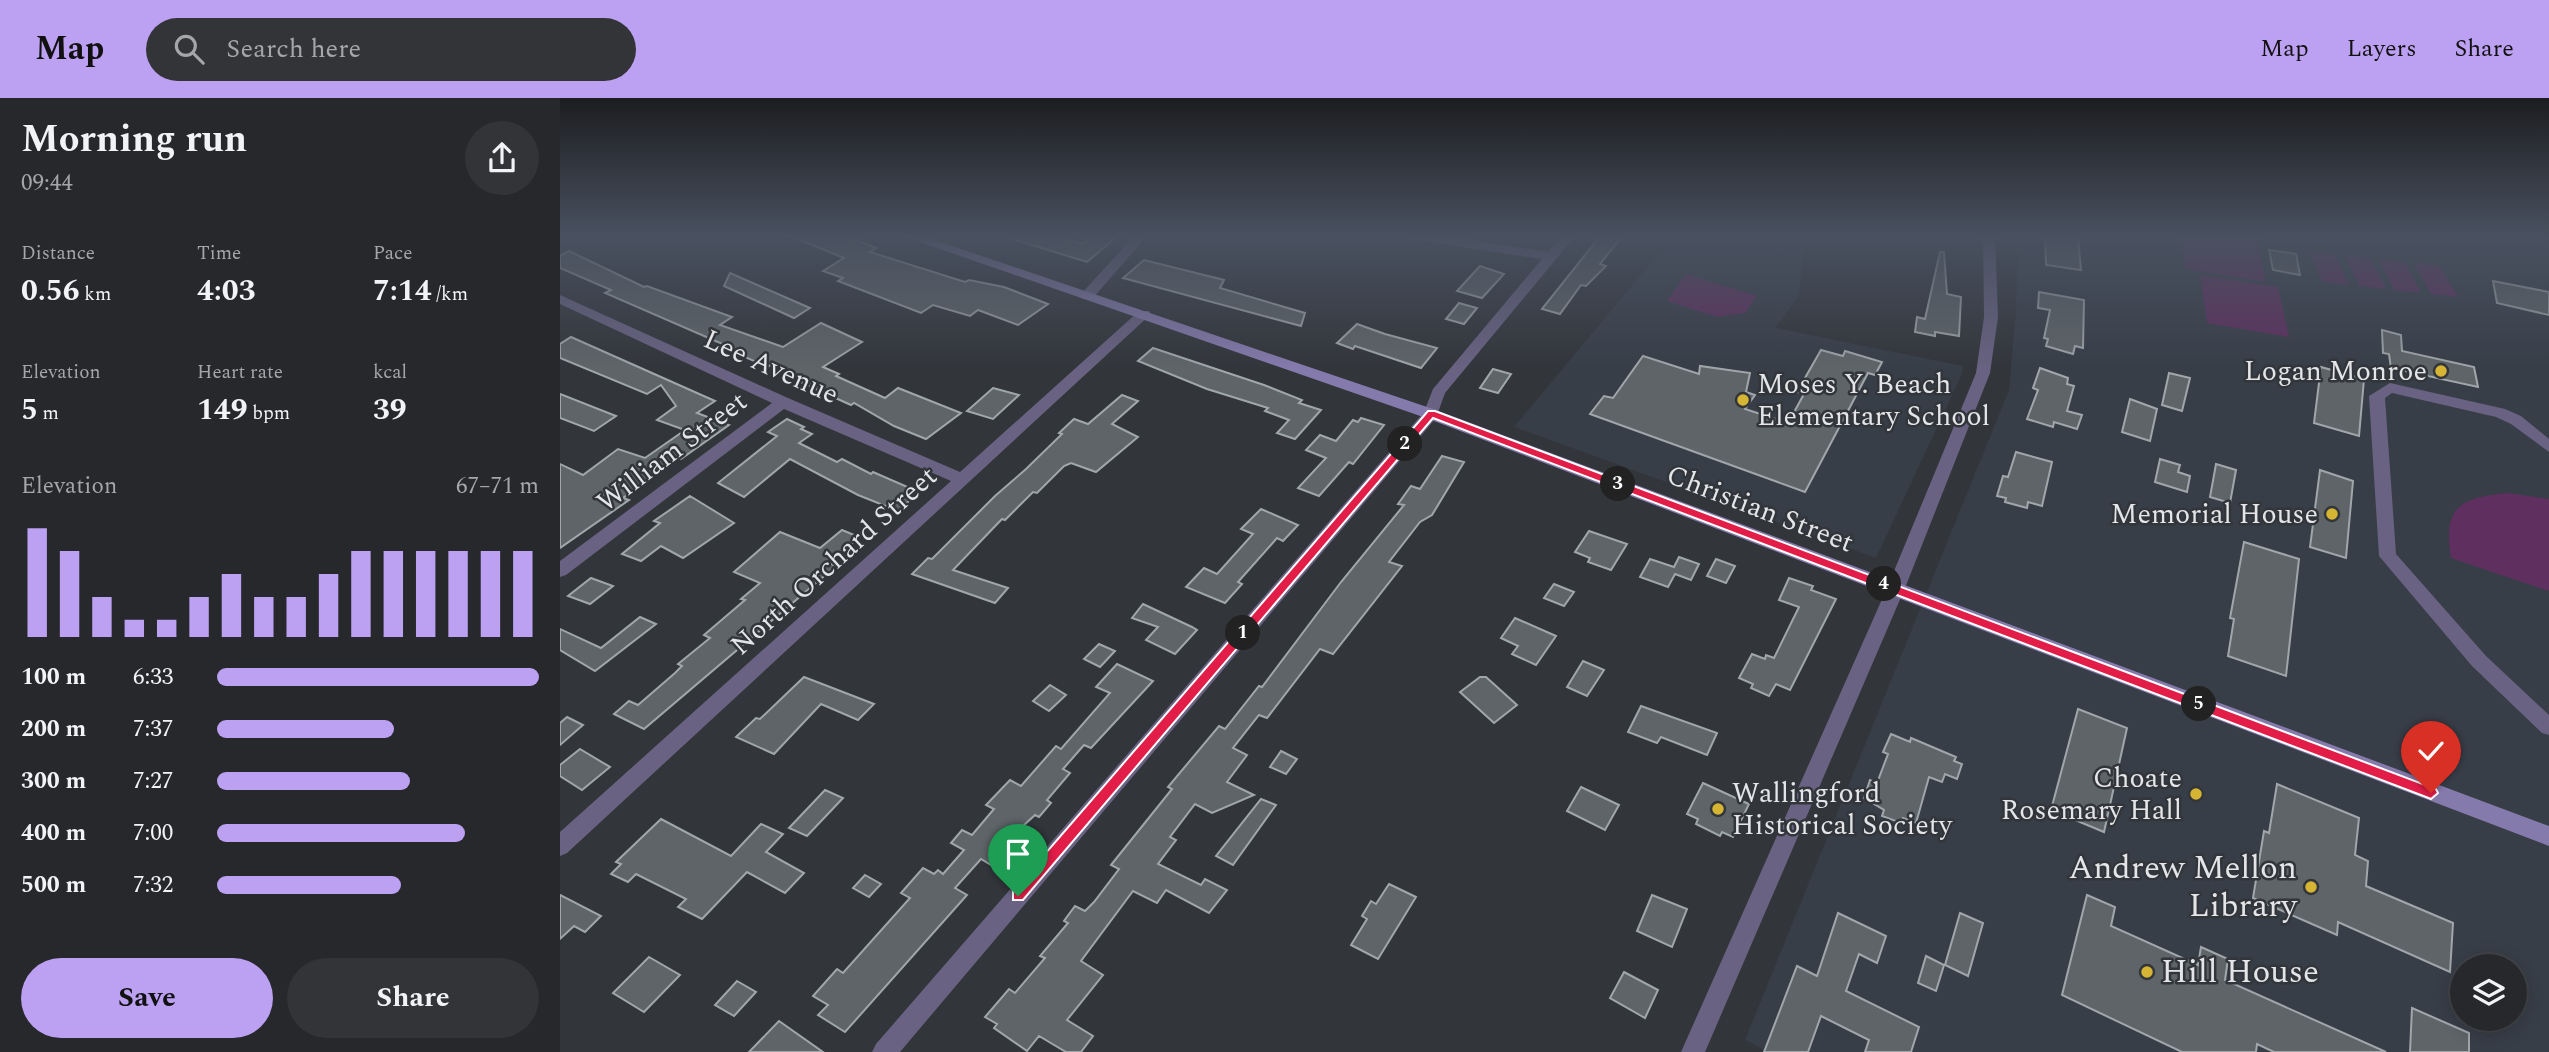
<!DOCTYPE html>
<meta charset="utf-8">
<style>
:root{--surface:#26282c;--page:#323438;--text:#f1f3f6;--muted:#a4a6a9;--line:#424448;--accent:#bca0f2}
body{margin:0;font-family:Spectral,serif;background:var(--page);color:var(--text);height:100vh;display:flex;flex-direction:column;font-size:26px;white-space:nowrap}
*{box-sizing:border-box;margin:0}
p{font-size:23px;color:var(--muted)}
.icon{flex:none;width:38px;height:38px;fill:none;stroke:currentColor;stroke-width:2;stroke-linecap:round;stroke-linejoin:round}
.map{position:relative;flex:1;overflow:hidden}
.drawer{display:flex;flex-direction:column;background:var(--surface);width:560px}
.drawer>*{flex:none}
.fabs{position:absolute;left:1890px;top:856px;display:grid;gap:14px}
.fabs a{display:grid;place-items:center;width:77px;height:77px;border-radius:50%;background:var(--surface);box-shadow:0 4px 18px #0003,0 0 0 2px var(--line);font-size:35px}
.pin{position:absolute;display:grid;place-items:center;width:60px;height:60px;color:#fff;margin:-72px -30px;border-radius:50% 50% 50% 0;rotate:-45deg;box-shadow:0 0 7px #0007}
.pin .icon{rotate:45deg}
.km{position:absolute;width:35px;height:35px;margin:-18px;border-radius:50%;background:#222;color:#fff;font-size:19px;line-height:35px;text-align:center}
.round{display:grid;place-items:center;flex:none;width:74px;height:74px;border-radius:37px;background:var(--page)}
.head{display:flex;align-items:center;justify-content:space-between;height:119px;padding:0 21px}
h1{font-size:38px;font-weight:700;line-height:52px}
.stats{display:grid;grid-template-columns:repeat(3,1fr);gap:10px;height:119px;padding:7px 21px}
.stats div{display:grid;align-content:center}
.stats b{font-size:30px;font-weight:700}
.stats small{font-size:19px;font-weight:400}
.stats p{font-size:19px}
.chart{height:196px;padding:14px 21px}
.chart p{display:flex;justify-content:space-between}
.chart svg{width:100%;height:126px;margin-top:7px;stroke:var(--accent);stroke-width:6}
.button{display:flex;gap:14px;margin-top:auto;padding:14px 21px}
.button a{flex:1;height:80px;border-radius:42px;background:var(--accent);color:#111;font-size:28px;font-weight:700;line-height:80px;text-align:center}
.button a+a{background:var(--page);color:var(--text)}
ul{padding:0 21px;list-style:none;font-size:23px}
li{display:grid;grid-template-columns:112px 84px 1fr;align-items:center;height:52px}
li i{height:18px;border-radius:9px;background:var(--accent)}
header{display:flex;align-items:center;gap:42px;box-sizing:border-box;height:98px;padding:0 35px;background:var(--accent);color:#111}
header strong{font-size:33px}
nav{display:flex;gap:38px;margin-inline-start:auto;font-size:24px}
.search{width:490px;height:63px;background:var(--page);display:flex;align-items:center;gap:18px;box-sizing:border-box;padding:0 24px;border-radius:38px;color:var(--muted);font-size:26px}
main{display:flex;flex:1;min-height:0}
.map>svg:first-child{display:block}
.built{fill:#383e48;fill-rule:evenodd}
.green{fill:#5f2f5f}
.building{fill:#5e6467;stroke:#a0a7aa;stroke-width:2}
.lines{fill:none;stroke-linecap:round;stroke-linejoin:round}
.minor{fill:#696282;fill-rule:evenodd}
.tertiary{fill:#696282;fill-rule:evenodd}
.secondary{fill:#857aac;fill-rule:evenodd}
.route{fill:#e11d48;stroke:#fff;stroke-width:2}
.poi-dot{fill:#d6b534;stroke:#32353a;stroke-width:2.5}
.labels{text-anchor:middle;dominant-baseline:central;stroke-width:5;stroke-linejoin:round;paint-order:stroke}
.street-label{font-size:28px;fill:#e3e5e8;stroke:#32353a}
.poi-label{font-size:28px;fill:#e3e5e8;stroke:#32353a;text-anchor:end}
.near-poi-label{font-size:33px;fill:#e3e5e8;stroke:#32353a;text-anchor:end}
</style>
<header>
<strong>Map</strong>
<div class="search"><svg class="icon" aria-label="search" viewBox="0 0 24 24"><circle cx="10" cy="10" r="6"/><path d="M15 15l6 6"/></svg>Search here</div>
<nav><a>Map</a><a>Layers</a><a>Share</a></nav>
</header>
<main>
<section class="drawer">
<div class="head"><div><h1>Morning run</h1><p>09:44</p></div><a class="round"><svg class="icon" aria-label="share" viewBox="0 0 24 24"><path d="M12 15V3M7 8l5-5 5 5M5 13v7h14v-7"/></svg></a></div>
<div class="stats">
<div><p>Distance</p><b>0.56<small> km</small></b></div>
<div><p>Time</p><b>4:03</b></div>
<div><p>Pace</p><b>7:14<small> /km</small></b></div>
</div>
<div class="stats">
<div><p>Elevation</p><b>5<small> m</small></b></div>
<div><p>Heart rate</p><b>149<small> bpm</small></b></div>
<div><p>kcal</p><b>39</b></div>
</div>
<div class="chart"><p><span>Elevation</span>67–71 m</p>
<svg viewBox="0 0 160 44" preserveAspectRatio="none"><path d="M5 44V6M15 44V14M25 44V30M35 44V38M45 44V38M55 44V30M65 44V22M75 44V30M85 44V30M95 44V22M105 44V14M115 44V14M125 44V14M135 44V14M145 44V14M155 44V14"/></svg>
</div>
<ul>
<li><b>100 m</b>6:33<i style="width:100%"></i></li>
<li><b>200 m</b>7:37<i style="width:55%"></i></li>
<li><b>300 m</b>7:27<i style="width:60%"></i></li>
<li><b>400 m</b>7:00<i style="width:77%"></i></li>
<li><b>500 m</b>7:32<i style="width:57%"></i></li>
</ul>
<div class="button"><a>Save</a><a>Share</a></div>
</section>
<div class="map">
<svg width="1989" height="954" viewBox="0 0 1989 954">
<rect width="100%" height="100%" fill="#32353a"/>
<!-- built -->
<g class="built">
<path d="M1114,137H1245L1239,198L1215,230L1403,268L1402,276L1316,460L954,329Z"/>
<path d="M1458,137H1989V954H1209L1185,942L1449,292L1456,213ZM1902,868H1955V920H1902Z"/>
</g>
<!-- green -->
<g class="green">
<path d="M1621,137L1697,139L1706,184L1625,171Z"/>
<path d="M1750,154L1775,156L1789,187L1762,184Z"/>
<path d="M1785,158L1810,160L1826,191L1799,188Z"/>
<path d="M1819,161L1845,164L1861,195L1834,192Z"/>
<path d="M1854,165L1880,168L1898,199L1871,196Z"/>
<path d="M1126,176L1197,198L1185,215L1157,219L1107,203Z"/>
<path d="M1640,177L1718,189L1729,239L1647,225Z"/>
<path d="M1947,395L1989,401V493L1891,460C1883,410 1898,400 1947,395Z"/>
</g>
<!-- building -->
<g class="building">
<path d="M228,137H282L317,150L310,154L405,184L409,182L444,189L488,206L458,227L418,212L410,218L373,207L361,215L278,183L283,180L263,173L284,160Z"/>
<path d="M453,137H493L523,146L534,137H559L527,164L452,141Z"/>
<path d="M1041,137L1060,141L1040,166L1046,168L1026,188L1021,187L1000,216L982,211Z"/>
<path d="M1485,137L1518,139L1521,172L1486,167Z"/>
<path d="M1709,152L1736,156L1740,177L1713,172Z"/>
<path d="M9,153L84,189L87,188L172,219L160,227L223,249L261,225L302,244L263,269L279,276L276,278L325,300L338,290L401,315L366,341L334,328L294,305L291,307L240,284L244,281L211,266L208,269L171,253L174,251L45,195L51,192L0,170V158Z"/>
<path d="M1380,154H1384L1387,196L1401,199L1399,238L1375,234V238L1355,234L1357,219L1365,221Z"/>
<path d="M584,162L664,182L660,190L745,215L741,228L563,180Z"/>
<path d="M920,168L944,176L922,200L897,193Z"/>
<path d="M170,175L250,210L234,220L164,188Z"/>
<path d="M1933,183L1989,194V217L1937,205Z"/>
<path d="M1479,194L1524,202L1523,250L1515,248L1513,256L1486,248L1488,241L1484,240L1490,212L1478,210Z"/>
<path d="M899,205L917,210L904,226L886,221Z"/>
<path d="M797,226L825,236L877,250L861,270L795,248L793,251L777,245Z"/>
<path d="M1822,232L1841,237L1842,253L1914,269L1918,289L1831,270L1829,256L1823,255Z"/>
<path d="M11,239L155,303L137,315L169,327L121,361L116,360L63,400L69,402L0,450V366L23,377L58,351L85,360L125,332L97,322L116,308L101,287L87,296L0,260V246Z"/>
<path d="M593,250L704,287L742,302L739,305L761,312L735,341L717,335L729,322L705,313L708,310L647,291L578,263Z"/>
<path d="M1261,252L1283,258L1285,253L1322,264L1315,277L1308,275L1245,394L1030,316L1044,298L1053,300L1083,258L1139,276L1140,268L1190,275L1186,294L1195,297L1185,311L1228,325L1244,296L1237,294Z"/>
<path d="M1761,269L1804,281L1799,338L1754,325Z"/>
<path d="M1480,270L1508,280L1507,286L1514,288L1507,313L1522,317L1517,331L1494,324L1493,329L1467,321L1478,292L1473,290Z"/>
<path d="M933,271L951,276L938,295L920,290Z"/>
<path d="M1609,275L1630,280L1622,313L1602,307Z"/>
<path d="M433,290L459,297L433,321L407,313Z"/>
<path d="M0,296L56,318L34,333L0,320Z"/>
<path d="M562,297L578,303L552,326L578,339L536,374L511,365L504,368L477,395L473,394L445,422L442,421L393,472L448,490L435,505L352,476L368,460L372,461L435,398L466,371L502,336L499,335L514,321L528,326Z"/>
<path d="M1570,301L1597,311L1590,343L1562,334Z"/>
<path d="M801,320L824,327L793,366L789,364L759,398L738,390L766,360L746,352L760,337L776,343L793,322L798,324Z"/>
<path d="M227,321L244,329L241,331L252,336L239,345L277,364L282,361L311,376L313,374L359,394L338,413L298,397L230,361L184,399L158,385L217,338L208,334Z"/>
<path d="M1456,354L1492,364L1482,408L1468,404L1467,410L1445,404L1446,400L1437,398L1443,378L1448,379Z"/>
<path d="M882,358L904,364L872,417L860,424L829,464L842,468L773,556L760,551L707,620L699,617L673,650L687,657L667,684L694,697L652,715L635,706L610,739L616,742L598,766L641,787L645,781L667,792L649,815L606,792L597,805L573,793L521,863L543,877L507,922L533,938L521,954H506L479,938L467,953L434,930L437,926L425,919L449,891L455,895L485,860L480,858L508,825L504,823L515,808L525,813L534,804L559,771L551,767L612,691L608,689L659,628L665,631L699,588L702,589L781,484L844,407L838,406L851,388L860,391Z"/>
<path d="M1600,361L1620,367L1618,374L1630,378L1627,394L1595,384Z"/>
<path d="M1656,366L1676,372L1670,405L1650,399Z"/>
<path d="M1760,372L1793,383L1786,460L1750,449Z"/>
<path d="M130,398L174,425L123,460L101,448L81,463L62,456L100,425L94,423Z"/>
<path d="M701,411L738,427L723,443L717,440L678,484L682,486L665,505L626,489L644,470L657,476L693,436L681,431Z"/>
<path d="M282,432L299,439L269,465L276,468L84,631L54,616L69,603L78,607L115,575L122,568L118,566L150,540L144,537L185,502L181,501L200,485L174,474L220,434L260,450Z"/>
<path d="M1029,433L1067,446L1051,472L1028,464L1030,460L1015,454Z"/>
<path d="M1684,444L1739,461L1726,578L1668,558L1674,521L1670,520Z"/>
<path d="M1119,459L1139,466L1131,482L1115,476L1108,489L1080,479L1090,461L1114,469Z"/>
<path d="M1156,461L1175,468L1166,485L1147,478Z"/>
<path d="M31,480L53,488L30,506L8,498Z"/>
<path d="M1229,480L1253,488L1251,492L1276,501L1230,592L1216,586L1209,598L1191,590L1193,586L1179,580L1192,556L1205,561L1206,557L1214,560L1239,509L1219,502Z"/>
<path d="M994,486L1014,494L1004,508L984,500Z"/>
<path d="M583,506L632,529L637,532L615,556L586,542L598,529L572,520Z"/>
<path d="M80,519L96,526L35,573L0,552V531L41,550Z"/>
<path d="M955,520L996,538L976,567L952,556L958,548L941,540Z"/>
<path d="M539,546L555,553L540,569L524,561Z"/>
<path d="M1023,563L1044,572L1027,598L1007,589Z"/>
<path d="M557,566L593,583L531,650L524,647L503,671L510,675L487,702L491,705L479,719L475,717L463,728L431,767L421,761L395,790L407,797L285,934L258,917L268,907L253,898L277,871L283,875L350,800L341,795L363,770L374,776L378,772L383,776L404,752L391,745L402,732L412,737L434,711L426,707L450,682L461,688L496,648L501,651L550,595L536,589Z"/>
<path d="M244,579L314,606L298,622L261,606L214,656L176,639L196,620L200,621Z"/>
<path d="M920,579H926L957,607L934,625L900,594Z"/>
<path d="M490,587L506,597L489,613L473,603Z"/>
<path d="M1081,608L1157,635L1147,657L1101,639L1097,645L1068,634Z"/>
<path d="M1518,611L1567,630L1544,734L1491,712Z"/>
<path d="M7,619L23,627L0,647V625Z"/>
<path d="M1331,636L1350,644L1351,640L1396,659L1394,663L1402,666L1397,681L1385,676L1382,684L1369,679L1356,725L1343,720L1341,725L1322,718L1324,712L1304,700L1310,682L1317,685L1328,656L1323,654Z"/>
<path d="M20,651L50,669L22,692L0,678V667Z"/>
<path d="M721,653L737,661L726,676L710,669Z"/>
<path d="M1143,685L1189,706L1173,739L1162,734L1160,738L1136,726L1138,721L1127,716Z"/>
<path d="M1717,686L1799,720L1795,757L1808,763L1806,788L1893,825L1890,874L1778,824L1777,837L1693,800L1704,733L1709,735Z"/>
<path d="M1021,689L1059,707L1045,732L1007,713Z"/>
<path d="M265,692L283,700L247,738L229,730Z"/>
<path d="M701,701L716,707L673,767L656,758Z"/>
<path d="M101,721L171,758L201,726L223,736L206,754L244,775L225,795L187,774L142,821L118,809L126,801L76,776L68,784L51,776L61,766L56,764Z"/>
<path d="M305,777L321,786L309,799L293,790Z"/>
<path d="M829,786L856,799L818,861L791,847L807,821L802,818L811,803L816,806Z"/>
<path d="M0,797L41,818L25,834L14,828L0,841Z"/>
<path d="M1092,797L1127,811L1112,849L1077,833Z"/>
<path d="M1527,797L1555,809L1551,828L1638,867L1641,849L1668,861L1665,882L1826,954H1714L1697,946L1696,954H1622L1502,897Z"/>
<path d="M1278,815L1326,838L1317,865L1299,856L1286,893L1359,929L1351,954H1305L1309,942L1261,918L1248,954H1204L1237,868L1257,878Z"/>
<path d="M1400,815L1423,825L1408,878L1385,867Z"/>
<path d="M1366,858L1384,867L1376,893L1358,885Z"/>
<path d="M89,859L120,877L84,914L53,895Z"/>
<path d="M1064,874L1098,892L1085,920L1050,900Z"/>
<path d="M177,883L196,894L174,918L155,907Z"/>
<path d="M1852,910L1909,935V954H1850Z"/>
<path d="M219,923L263,954H189Z"/>
</g>
<g class="lines">
<!-- minor -->
<g class="minor">
<path d="M575,137H588L532,201H522V195Z"/>
<path d="M844,137H877L988,154L1003,137H1016L885,295L876,320L340,954H312L316,946L864,314L873,291L982,161L850,141Z"/>
<path d="M0,197L228,300L400,374L579,213H589L591,216L7,755L0,758V734L391,383L224,311L6,477L0,479V463L212,305L0,206Z"/>
<path d="M1830,285L1945,311L1961,318L1989,341V354L1951,326L1936,319L1832,295L1825,300L1836,456L1926,558L1989,617V637L1982,635L1912,568L1819,458L1809,298Z"/>
</g>
<!-- tertiary -->
<path class="tertiary" d="M1423,137H1435L1438,219L1430,275L1345,490L1145,954H1121L1327,490L1416,275L1424,219Z"/>
<!-- secondary -->
<path class="secondary" d="M340,137H360L876,312L1989,728V748L866,320Z"/>
</g>
<!-- sky -->
<linearGradient id="sky" x2="0" y2="1"><stop stop-color="#1c1d20"/><stop offset="0.51" stop-color="#495160"/><stop offset="1" stop-color="#495160" stop-opacity="0"/></linearGradient>
<rect width="1989" height="271" fill="url(#sky)"/>
<!-- route -->
<path class="route" d="M868,313H875L1876,691L1878,695L1871,701L1866,699L873,320L463,802H453V793Z"/>
<!-- markers -->
<g class="poi-dot">
<circle cx="1881" cy="273" r="7"/>
<circle cx="1183" cy="302" r="7"/>
<circle cx="1772" cy="416" r="7"/>
<circle cx="1636" cy="696" r="7"/>
<circle cx="1158" cy="711" r="7"/>
<circle cx="1751" cy="789" r="7"/>
<circle cx="1587" cy="874" r="7"/>
</g>
<g class="labels">
<!-- street labels -->
<g class="street-label">
<text transform="translate(211 269) rotate(24)">Lee Avenue</text>
<text transform="translate(112 354) rotate(-37)">William Street</text>
<text transform="translate(1200 411) rotate(21)">Christian Street</text>
<text transform="translate(274 463) rotate(-42)">North Orchard Street</text>
</g>
<!-- poi labels -->
<g class="poi-label">
<text x="1867" y="273">Logan Monroe</text>
<text x="1197" y="286" text-anchor="start">Moses Y. Beach<tspan x="1197" dy="32">Elementary School</tspan></text>
<text x="1758" y="416">Memorial House</text>
<text x="1622" y="680">Choate<tspan x="1622" dy="32">Rosemary Hall</tspan></text>
<text x="1172" y="695" text-anchor="start">Wallingford<tspan x="1172" dy="32">Historical Society</tspan></text>
</g>
<!-- near-poi labels -->
<g class="near-poi-label">
<text x="1737" y="770">Andrew Mellon<tspan x="1737" dy="38">Library</tspan></text>
<text x="1601" y="874" text-anchor="start">Hill House</text>
</g>
</g>
</svg>
<div class="fabs">
<a><svg class="icon" aria-label="layers" viewBox="0 0 24 24"><path d="M12 4l9 5-9 5-9-5zM3 14l9 5 9-5"/></svg></a>
</div>
<div class="pin" style="left:458px;top:798px;background:#1e9e55"><svg class="icon" aria-label="arrive" viewBox="0 0 24 24"><path d="M6 21V4h12l-3 4 3 4H6"/></svg></div>
<div class="pin" style="left:1871px;top:695px;background:#d93025"><svg class="icon" aria-label="check" viewBox="0 0 24 24"><path d="M5 12l5 5 9-10"/></svg></div>
<b class="km" style="left:683px;top:535px">1</b>
<b class="km" style="left:845px;top:346px">2</b>
<b class="km" style="left:1058px;top:386px">3</b>
<b class="km" style="left:1324px;top:486px">4</b>
<b class="km" style="left:1639px;top:606px">5</b>
</div>
</main>
